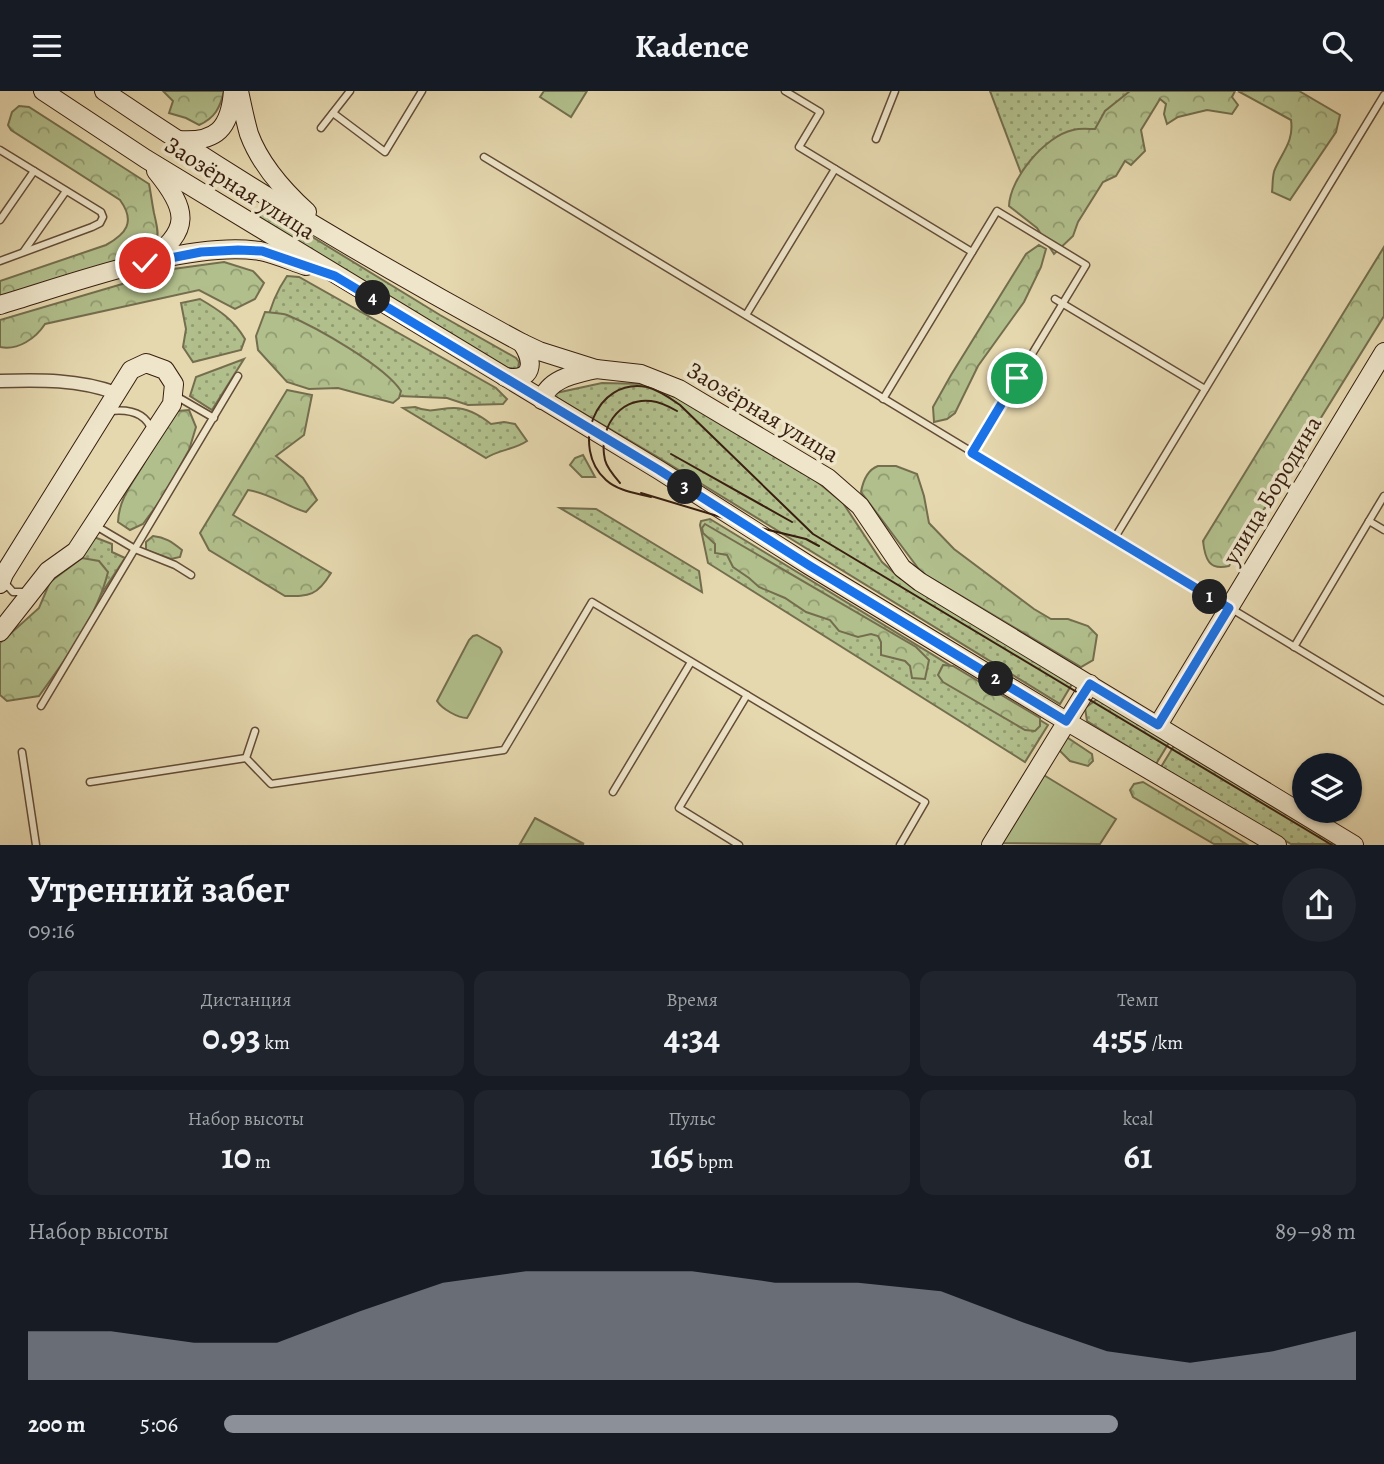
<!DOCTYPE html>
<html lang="ru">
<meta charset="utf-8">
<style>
:root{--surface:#171b24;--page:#20242c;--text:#f1f3f6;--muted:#9ea1a6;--accent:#8c9099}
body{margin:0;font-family:Alegreya,serif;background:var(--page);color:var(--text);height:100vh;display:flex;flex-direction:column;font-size:26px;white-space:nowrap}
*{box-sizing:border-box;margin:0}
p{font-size:23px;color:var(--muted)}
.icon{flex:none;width:38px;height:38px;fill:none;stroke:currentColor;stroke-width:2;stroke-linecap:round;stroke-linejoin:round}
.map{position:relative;height:754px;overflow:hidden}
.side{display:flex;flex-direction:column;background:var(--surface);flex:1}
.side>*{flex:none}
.fabs{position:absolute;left:1292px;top:662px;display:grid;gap:14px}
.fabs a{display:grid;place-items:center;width:70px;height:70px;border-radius:50%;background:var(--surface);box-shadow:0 2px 5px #0004;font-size:35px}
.pin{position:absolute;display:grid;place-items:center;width:60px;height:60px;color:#fff;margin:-30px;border:4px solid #fff;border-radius:50%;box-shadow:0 2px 7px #0007}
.km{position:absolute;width:35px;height:35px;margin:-18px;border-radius:50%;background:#222;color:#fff;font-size:19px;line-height:35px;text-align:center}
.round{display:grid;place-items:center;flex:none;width:74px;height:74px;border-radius:37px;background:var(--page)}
.summary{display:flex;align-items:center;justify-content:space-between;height:119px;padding:0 28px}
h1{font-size:38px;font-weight:600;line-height:52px}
.metrics{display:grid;grid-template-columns:repeat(3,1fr);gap:10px;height:119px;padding:7px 28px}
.metrics div{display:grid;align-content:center;border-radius:14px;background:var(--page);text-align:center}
.metrics b{font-size:35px;font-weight:600}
.metrics small{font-size:19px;font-weight:400}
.metrics p{font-size:19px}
.chart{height:196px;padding:14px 28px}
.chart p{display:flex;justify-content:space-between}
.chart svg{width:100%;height:126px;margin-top:7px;fill:var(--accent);opacity:.7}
ul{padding:0 28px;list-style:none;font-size:23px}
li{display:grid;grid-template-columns:112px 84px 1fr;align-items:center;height:52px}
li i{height:18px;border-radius:9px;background:var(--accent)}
header{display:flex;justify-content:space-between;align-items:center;height:91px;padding:0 28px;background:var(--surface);font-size:32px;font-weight:600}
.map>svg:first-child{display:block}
.grass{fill:url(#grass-dots);stroke:#746e4e;stroke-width:2}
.forest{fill:url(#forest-crowns);stroke:#746e4e;stroke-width:2}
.park{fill:#b1bf8c;stroke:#746e4e;stroke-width:2}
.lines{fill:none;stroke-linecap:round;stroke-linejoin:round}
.lane-casing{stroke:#634c37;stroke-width:9}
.street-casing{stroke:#634c37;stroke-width:15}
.secondary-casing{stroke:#381e0f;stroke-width:20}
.lane{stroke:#eee5ca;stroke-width:6}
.street{stroke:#eee5ca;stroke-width:12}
.secondary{stroke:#eee5ca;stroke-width:18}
.tram{stroke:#381e0f;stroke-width:2}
.route-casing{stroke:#fff;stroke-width:14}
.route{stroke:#1a73e8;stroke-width:9}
.labels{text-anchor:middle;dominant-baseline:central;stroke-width:7;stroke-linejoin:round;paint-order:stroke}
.street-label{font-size:24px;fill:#381e0f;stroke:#eee5ca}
</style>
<header><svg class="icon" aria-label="menu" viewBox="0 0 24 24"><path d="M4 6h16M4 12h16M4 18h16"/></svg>Kadence<svg class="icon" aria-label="search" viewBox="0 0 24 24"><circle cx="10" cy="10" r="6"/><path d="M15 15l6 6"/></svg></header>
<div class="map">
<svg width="1384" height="754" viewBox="0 0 1384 754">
<defs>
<pattern id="grass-dots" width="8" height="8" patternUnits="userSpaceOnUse" patternTransform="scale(1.75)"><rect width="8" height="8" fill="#b1bf8c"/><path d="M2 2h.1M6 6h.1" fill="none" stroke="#919b71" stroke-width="1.8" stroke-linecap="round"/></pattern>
<pattern id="forest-crowns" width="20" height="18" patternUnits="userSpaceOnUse" patternTransform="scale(1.75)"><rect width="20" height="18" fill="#b1bf8c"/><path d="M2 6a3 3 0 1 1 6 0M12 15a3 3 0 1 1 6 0" fill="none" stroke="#919b71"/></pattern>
</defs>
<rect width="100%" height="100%" fill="#e5d7ae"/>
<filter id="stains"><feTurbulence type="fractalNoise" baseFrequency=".00286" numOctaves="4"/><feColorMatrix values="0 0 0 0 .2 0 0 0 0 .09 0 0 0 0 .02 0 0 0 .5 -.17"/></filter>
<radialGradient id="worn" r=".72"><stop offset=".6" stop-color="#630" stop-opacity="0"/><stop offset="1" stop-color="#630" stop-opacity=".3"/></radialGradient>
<!-- grass -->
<g class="grass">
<path d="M990,0H1142L1065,124L1024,90Z"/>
<path d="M265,117L440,224L516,267L519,271L518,278L510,280L258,128Z"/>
<path d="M287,185L299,186L496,297L507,308L503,313L468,314L447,307L398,305L266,235C270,216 276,201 287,185Z"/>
<path d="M200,208C219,219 234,229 245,248L241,259L193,271L183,256L186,238L181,212Z"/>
<path d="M244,268L212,319L190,305L196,286Z"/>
<path d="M602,292L646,293L674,304L815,389L843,412L882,471L900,487L1072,593L1060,613L656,365L554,305L556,302Z"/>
<path d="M415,316C432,323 438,317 454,317C467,317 481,325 491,333L504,331L515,333L527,350C514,359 500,358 486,367L403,317Z"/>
<path d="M560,417L596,418L699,480L702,501Z"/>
<path d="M710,428L1048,634L1025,671L708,472L700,434L701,430Z"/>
<path d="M94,446L112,453V461L125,467L92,517L64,484Z"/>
<path d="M1096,609H1100L1170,650L1156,673L1087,630L1085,617Z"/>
<path d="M1175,653L1342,753H1291L1161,676Z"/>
</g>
<!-- forest -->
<g class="forest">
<path d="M163,0H224C220,17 215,27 199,34L186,27L169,22L173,10Z"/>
<path d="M1130,0H1235L1232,6L1238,14L1232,23L1207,19L1178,26L1167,33L1164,23L1166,13L1160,8L1141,39L1145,60L1131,74L1125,70L1116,85L1103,91L1078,131L1073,145L1054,163L1037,137L1009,115C1010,87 1045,45 1073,39C1080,37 1088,38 1095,38L1105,20Z"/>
<path d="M1238,0H1299L1340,24L1336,41L1290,109L1272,101C1273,94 1272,84 1275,78C1283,60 1294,50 1291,29Z"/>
<path d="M19,15L29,16L149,93C151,103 152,112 154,122C159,144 162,152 140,165L0,205V190L106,154C126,143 136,131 120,109L11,39L8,34L12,21Z"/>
<path d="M1039,154L1046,158L1041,176L1024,211L978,275L955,322L947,328L934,331L933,316L951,284L1026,163Z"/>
<path d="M1384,156V225L1229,475C1209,480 1205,468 1203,450Z"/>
<path d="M224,171L253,180L264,192L255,208L235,218L199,199L45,233C36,247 18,260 0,256V229L173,178Z"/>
<path d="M265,221C272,222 281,222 287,224C316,236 385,275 401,300L399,307L393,312L338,297L309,298L287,291L258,259L256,245Z"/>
<path d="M287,299L312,304L304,344L276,365L303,387L317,409L306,421C285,415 270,402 248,399L233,424L331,482C317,505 310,505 285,505L209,459L200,442Z"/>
<path d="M189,319L196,336L189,359L163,406L143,433L130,439L118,431C119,409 130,395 142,376C153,357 163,338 177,320Z"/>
<path d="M583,364L595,386H582L570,374L575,367Z"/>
<path d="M878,375H896L917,383L924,405L929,432L954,458L1034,518L1051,528H1068L1088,535L1097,544L1093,569L1081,576L921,481L861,401C863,390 867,379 878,375Z"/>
<path d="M705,433L916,556L929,569L925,588L912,587L910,575L905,570L881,564V551L878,545L871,543L858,546L839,540L830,529L806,521L785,507L759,496L749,487L733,476L727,464L715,462V453L703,442L702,437Z"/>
<path d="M153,445C165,446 172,451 182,459L180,466L171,468L146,459V451Z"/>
<path d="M82,467L99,470L108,481C97,526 66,568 39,605L7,610L0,604V552L39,517L50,491Z"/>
<path d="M943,574L953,575L1040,627V635L1035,640L1025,639L943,591L938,584Z"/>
<path d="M1062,647H1068L1092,663L1093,670L1088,675L1070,670L1060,660Z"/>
<path d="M1143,691L1246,753H1214L1133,706L1130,699L1134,693Z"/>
</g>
<!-- park -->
<g class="park">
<path d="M544,0H587L571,26L540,6Z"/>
<path d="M477,544L500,557L502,561L470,622L467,627C458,627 442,618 437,610L469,549L473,545Z"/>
<path d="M1042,683L1116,728L1100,753L1000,752Z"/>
<path d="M535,727L584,753H520Z"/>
</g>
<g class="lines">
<!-- lane casing -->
<g class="lane-casing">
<g id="lane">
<path d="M785,0L820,21L799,56L972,161"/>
<path d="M333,22L385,61L422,0"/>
<path d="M321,37L350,0"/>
<path d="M876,48L895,0"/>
<path d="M0,59L101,121L103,126L100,132L92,136L0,170"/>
<path d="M484,66L1384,610"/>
<path d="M0,129L34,80"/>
<path d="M24,160L66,100"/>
<path d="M1055,208L1205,298"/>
<path d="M746,224L835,78"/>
<path d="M176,305L214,327"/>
<path d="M883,308L997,120L1086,174L972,362"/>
<path d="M110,320C128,318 146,321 152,340"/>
<path d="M1369,430L1384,405"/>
<path d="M96,435L135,458L175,474L191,484"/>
<path d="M1114,448L1384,4"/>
<path d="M5,492L13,501H27"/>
<path d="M1294,556L1369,430L1384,439"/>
<path d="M41,615L238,285"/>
<path d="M255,640L246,667L271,693L504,659L592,511L925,711L900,754"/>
<path d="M22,661L36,754"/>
<path d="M90,691L246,667"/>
<path d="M613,701L691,571"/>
<path d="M739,754L679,717L747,604"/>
</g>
</g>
<!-- street casing -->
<g class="street-casing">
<path id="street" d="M0,290C40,289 78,288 116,302"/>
</g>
<!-- secondary casing -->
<g class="secondary-casing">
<g id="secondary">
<path d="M43,0L146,68L659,379L810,475L1066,630L1277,754"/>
<path d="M104,0C238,91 379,175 522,252L539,260L596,278L641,283L679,298L828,387L860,415L902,477L920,491L1354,754"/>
<path d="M239,0C242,14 245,29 249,43C260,73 284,100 307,121"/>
<path d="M178,49C217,52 230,37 233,0"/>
<path d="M148,170C192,139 188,119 156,80"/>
<path d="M0,214C71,193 188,149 260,160C275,163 291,170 306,175"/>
<path d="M505,286C533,291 535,272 522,252"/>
<path d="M542,309C549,287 576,283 596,278"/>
<path d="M0,493L4,483L131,279L146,272L165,279L174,293L172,313L76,460L48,480L0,541"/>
<path d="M1158,634L1384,261"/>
<path d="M991,754L1090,593"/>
</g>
</g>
<!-- lane -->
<use href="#lane" class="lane"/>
<!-- street -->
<use href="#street" class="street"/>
<!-- secondary -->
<use href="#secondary" class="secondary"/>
<!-- tram -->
<g class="tram">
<path d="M671,363L792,431"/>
<path d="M620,392C614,385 607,377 605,369C598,339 618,306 651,310C660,311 670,316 677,320"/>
<path d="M641,402L744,433L806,448L819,455"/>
<path d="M651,406C636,402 618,400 606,389C570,357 595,286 647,296C659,299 670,307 680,314L813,443L1332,754"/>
</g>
</g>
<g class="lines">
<!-- route casing -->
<g class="route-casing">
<path id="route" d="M145,172L201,161L238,159L262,160L335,185L659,379L810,475L1066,630L1090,593L1158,634L1229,517L972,362L1017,287"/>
</g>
<!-- route -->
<use href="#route" class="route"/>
</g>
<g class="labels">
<!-- street labels -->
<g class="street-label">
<text transform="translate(240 97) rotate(32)">Заозёрная улица</text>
<text transform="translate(763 321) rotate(31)">Заозёрная улица</text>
<text transform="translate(1272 399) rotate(-59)">улица Бородина</text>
</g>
</g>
<rect width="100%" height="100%" filter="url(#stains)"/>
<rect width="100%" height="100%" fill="url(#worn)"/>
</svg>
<div class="fabs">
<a><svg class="icon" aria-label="layers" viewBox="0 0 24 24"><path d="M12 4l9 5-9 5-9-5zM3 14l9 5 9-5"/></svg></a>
</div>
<div class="pin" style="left:1017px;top:287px;background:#1e9e55"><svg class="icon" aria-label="arrive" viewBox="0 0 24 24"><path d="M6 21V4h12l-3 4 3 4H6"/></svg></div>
<div class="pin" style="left:145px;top:172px;background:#d93025"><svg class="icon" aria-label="check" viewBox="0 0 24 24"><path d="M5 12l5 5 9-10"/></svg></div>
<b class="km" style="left:1210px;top:506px">1</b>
<b class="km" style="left:996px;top:588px">2</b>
<b class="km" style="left:685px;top:396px">3</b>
<b class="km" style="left:373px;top:207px">4</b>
</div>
<section class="side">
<div class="summary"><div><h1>Утренний забег</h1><p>09:16</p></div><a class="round"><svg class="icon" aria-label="share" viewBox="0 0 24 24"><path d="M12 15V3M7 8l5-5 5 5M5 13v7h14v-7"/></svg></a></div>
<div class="metrics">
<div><p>Дистанция</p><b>0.93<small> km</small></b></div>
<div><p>Время</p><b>4:34</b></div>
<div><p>Темп</p><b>4:55<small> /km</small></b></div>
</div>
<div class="metrics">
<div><p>Набор высоты</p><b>10<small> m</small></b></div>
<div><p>Пульс</p><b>165<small> bpm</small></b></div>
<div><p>kcal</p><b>61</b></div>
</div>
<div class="chart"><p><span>Набор высоты</span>89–98 m</p>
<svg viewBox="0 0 160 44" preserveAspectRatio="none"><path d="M0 44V27L10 27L20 31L30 31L40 20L50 10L60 6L70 6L80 6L90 10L100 10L110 13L120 24L130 34L140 38L150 34L160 27V44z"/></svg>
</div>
<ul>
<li><b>200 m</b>5:06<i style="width:79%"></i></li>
</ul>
</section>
